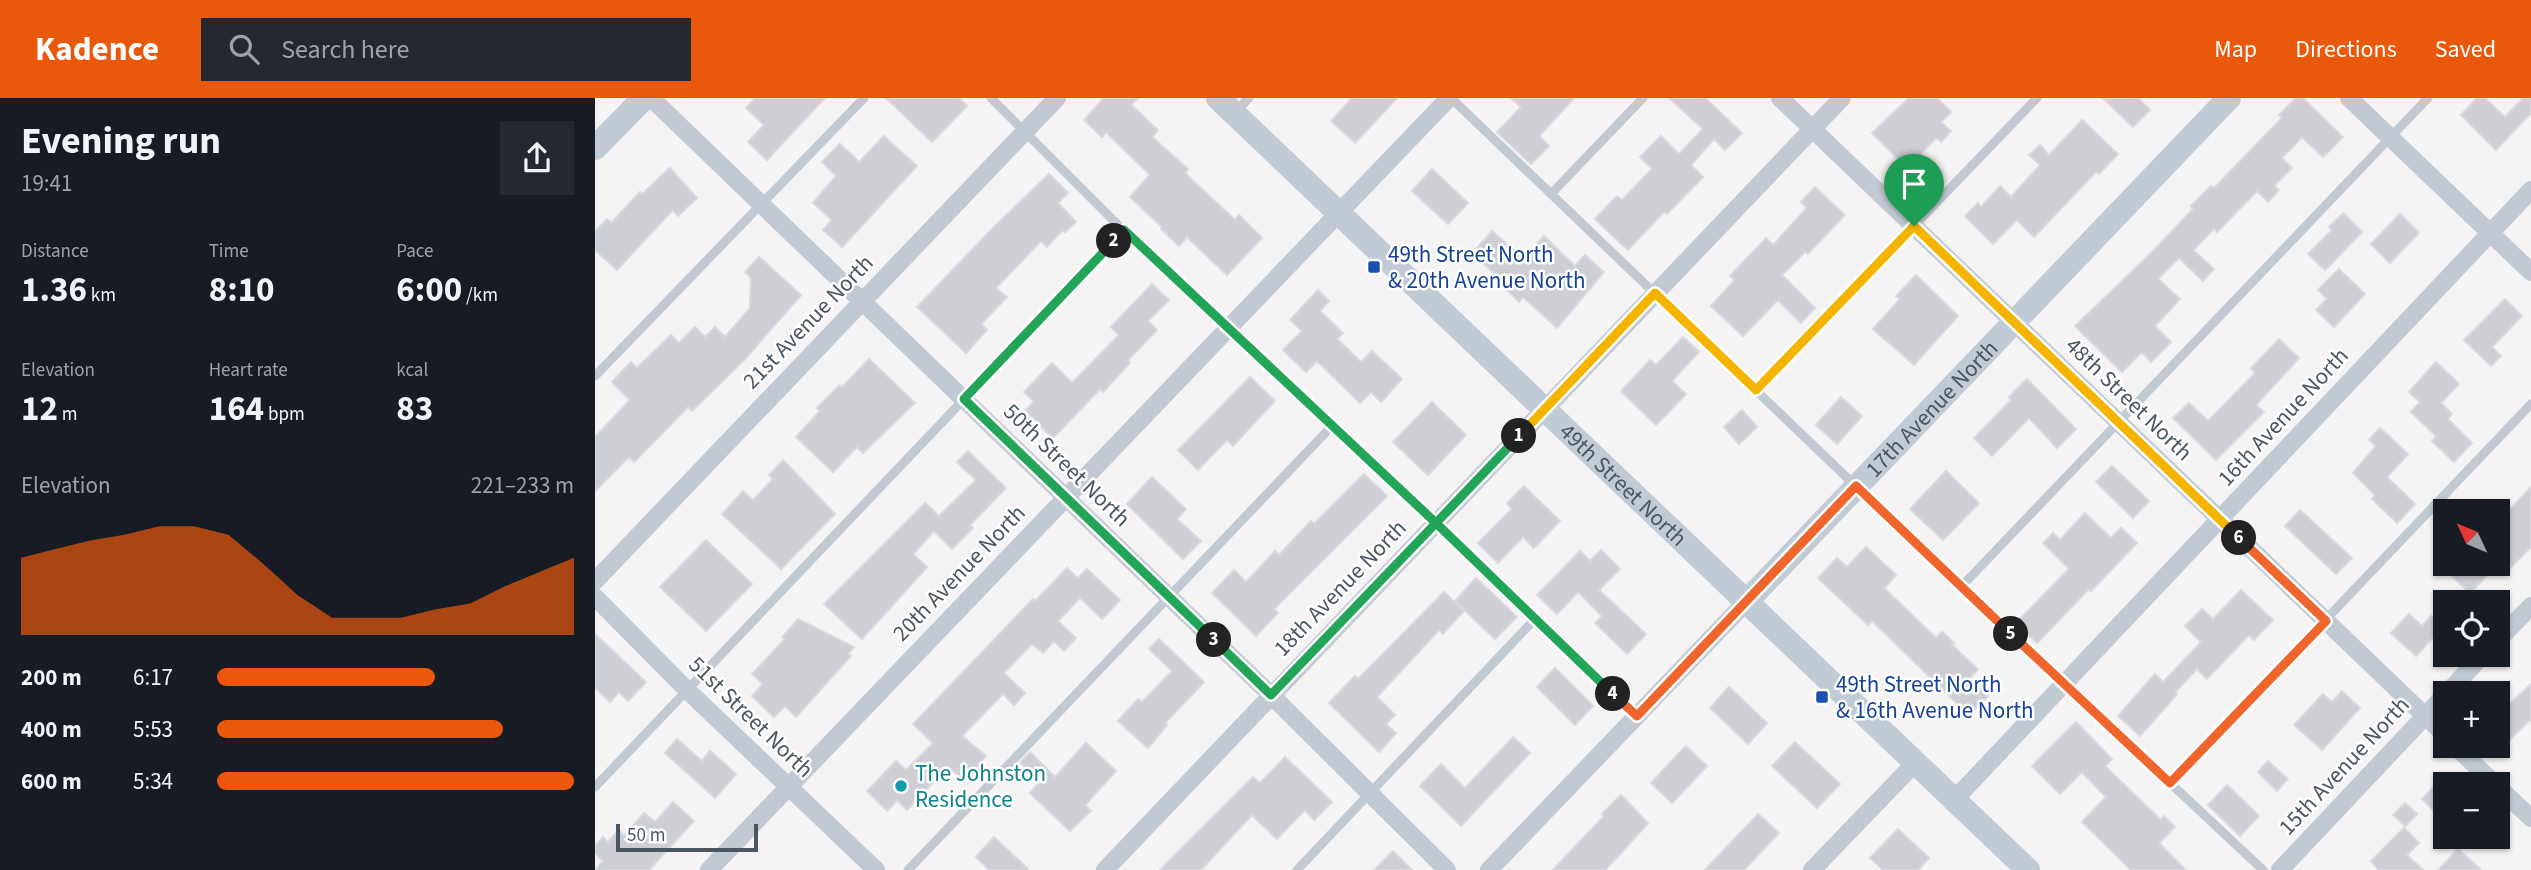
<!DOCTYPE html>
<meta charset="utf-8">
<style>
:root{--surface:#171b24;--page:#242831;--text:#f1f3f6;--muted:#9ea1a6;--accent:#ea580c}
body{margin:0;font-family:"Source Sans 3",sans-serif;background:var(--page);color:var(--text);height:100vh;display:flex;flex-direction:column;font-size:26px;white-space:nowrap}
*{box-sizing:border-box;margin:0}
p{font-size:23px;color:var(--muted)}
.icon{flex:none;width:38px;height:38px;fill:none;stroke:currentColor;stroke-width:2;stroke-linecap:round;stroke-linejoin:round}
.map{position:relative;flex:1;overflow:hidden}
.details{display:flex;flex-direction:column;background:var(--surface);width:595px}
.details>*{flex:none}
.needle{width:46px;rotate:314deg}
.tools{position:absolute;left:1838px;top:401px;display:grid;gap:14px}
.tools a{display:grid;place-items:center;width:77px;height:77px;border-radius:0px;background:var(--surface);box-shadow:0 2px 5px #0004;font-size:35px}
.scale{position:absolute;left:21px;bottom:18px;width:142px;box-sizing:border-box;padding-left:7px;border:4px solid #4a5661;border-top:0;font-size:19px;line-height:24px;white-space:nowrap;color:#4a5661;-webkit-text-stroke:5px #fff;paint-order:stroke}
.pin{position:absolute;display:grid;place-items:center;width:60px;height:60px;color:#fff;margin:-72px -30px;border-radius:50% 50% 50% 0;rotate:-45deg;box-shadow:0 0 7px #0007}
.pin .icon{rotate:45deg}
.km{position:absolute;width:35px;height:35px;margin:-18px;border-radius:50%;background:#222;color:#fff;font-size:19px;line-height:35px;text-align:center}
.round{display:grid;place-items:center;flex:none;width:74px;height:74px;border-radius:0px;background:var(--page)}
.head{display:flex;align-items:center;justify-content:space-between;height:119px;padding:0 21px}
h1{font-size:38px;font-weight:700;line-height:52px}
.stats{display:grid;grid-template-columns:repeat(3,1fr);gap:10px;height:119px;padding:7px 21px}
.stats div{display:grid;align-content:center}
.stats b{font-size:35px;font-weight:700}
.stats small{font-size:19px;font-weight:400}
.stats p{font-size:19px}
.chart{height:196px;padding:14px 21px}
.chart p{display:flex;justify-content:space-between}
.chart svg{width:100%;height:126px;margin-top:7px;fill:var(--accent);opacity:.7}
ul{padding:0 21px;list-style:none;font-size:23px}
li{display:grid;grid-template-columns:112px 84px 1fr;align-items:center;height:52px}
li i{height:18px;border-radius:9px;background:var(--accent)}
header{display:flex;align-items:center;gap:42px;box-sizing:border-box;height:98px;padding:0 35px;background:var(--accent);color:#fff}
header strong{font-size:33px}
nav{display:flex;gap:38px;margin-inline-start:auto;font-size:24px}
.search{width:490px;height:63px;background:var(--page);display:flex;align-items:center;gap:18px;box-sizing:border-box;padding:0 24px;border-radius:0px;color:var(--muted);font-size:26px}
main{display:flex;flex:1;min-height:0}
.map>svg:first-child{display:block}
.building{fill:#cdcfd5;stroke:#d7d9de;stroke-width:2}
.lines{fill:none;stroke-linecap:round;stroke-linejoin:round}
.lane{stroke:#c1cad2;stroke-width:9}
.street{stroke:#c1cad2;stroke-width:18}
.secondary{stroke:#c1cbd6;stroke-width:24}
.split-1-casing{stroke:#fff;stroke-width:14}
.split-2-casing{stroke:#fff;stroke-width:14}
.split-3-casing{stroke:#fff;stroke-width:14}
.split-4-casing{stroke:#fff;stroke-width:14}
.split-5-casing{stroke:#fff;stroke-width:14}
.split-6-casing{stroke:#fff;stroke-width:14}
.split-7-casing{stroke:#fff;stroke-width:14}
.split-1{stroke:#f5b400;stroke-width:9}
.split-2{stroke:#22a559;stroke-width:9}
.split-3{stroke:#22a559;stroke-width:9}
.split-4{stroke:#22a559;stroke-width:9}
.split-5{stroke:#f0652b;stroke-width:9}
.split-6{stroke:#f0652b;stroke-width:9}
.split-7{stroke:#f5b400;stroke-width:9}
.transit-dot{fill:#1a4fb4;stroke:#fff;stroke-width:2.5}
.culture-dot{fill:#0f9aa8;stroke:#fff;stroke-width:2.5}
.labels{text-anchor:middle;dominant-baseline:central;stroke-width:5;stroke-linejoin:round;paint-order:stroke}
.transit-label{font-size:23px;fill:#164399;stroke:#fff;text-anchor:start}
.street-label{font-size:23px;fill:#4a5661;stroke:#fff}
.culture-label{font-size:23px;fill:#0d838f;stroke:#fff;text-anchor:start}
</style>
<header>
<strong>Kadence</strong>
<div class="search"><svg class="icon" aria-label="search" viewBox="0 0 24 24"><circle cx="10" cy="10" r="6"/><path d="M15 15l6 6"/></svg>Search here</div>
<nav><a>Map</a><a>Directions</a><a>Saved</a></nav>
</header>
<main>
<section class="details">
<div class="head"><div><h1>Evening run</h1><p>19:41</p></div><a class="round"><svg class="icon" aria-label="share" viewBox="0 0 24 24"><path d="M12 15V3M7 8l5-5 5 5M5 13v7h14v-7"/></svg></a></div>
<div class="stats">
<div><p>Distance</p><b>1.36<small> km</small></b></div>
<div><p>Time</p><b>8:10</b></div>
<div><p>Pace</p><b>6:00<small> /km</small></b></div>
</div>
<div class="stats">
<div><p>Elevation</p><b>12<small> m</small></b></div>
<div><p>Heart rate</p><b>164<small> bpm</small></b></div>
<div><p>kcal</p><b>83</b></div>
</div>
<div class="chart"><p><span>Elevation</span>221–233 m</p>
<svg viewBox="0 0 160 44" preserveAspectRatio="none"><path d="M0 44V17L10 14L20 11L30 9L40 6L50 6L60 9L70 19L80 30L90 38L100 38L110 38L120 35L130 33L140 27L150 22L160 17V44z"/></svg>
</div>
<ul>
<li><b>200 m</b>6:17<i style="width:61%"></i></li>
<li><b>400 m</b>5:53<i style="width:80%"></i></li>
<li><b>600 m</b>5:34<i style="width:100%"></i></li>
</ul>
</section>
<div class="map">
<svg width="1936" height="772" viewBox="0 0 1936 772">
<rect width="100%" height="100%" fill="#f5f3f3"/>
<!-- building -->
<g class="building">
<path d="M160,0H230L172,62L153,44L169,27L151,10Z"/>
<path d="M291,0H364L372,8L337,44Z"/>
<path d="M509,0H543L536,7L563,32L557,39L593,71L590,75L640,122L644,117L667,140L632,177L592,139L584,148L566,131L567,129L535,99L555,77L511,34L507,39L489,22Z"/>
<path d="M757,0H802L760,45L736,23Z"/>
<path d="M916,0H979L944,38L954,48L936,66L902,34L926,9Z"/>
<path d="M1074,0H1110L1147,35L1130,52L1119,41L1096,67L1108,79L1072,116L1069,114L1033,152L1000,121L1022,98L1027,102L1057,71L1045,59L1066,38L1084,56L1108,31Z"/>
<path d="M1314,0H1342L1356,14L1346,24L1356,33L1346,44L1341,40L1312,70L1277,35Z"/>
<path d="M1508,0H1543L1555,12L1538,29Z"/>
<path d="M1701,0H1708L1748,39L1728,59L1707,39L1687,60L1697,70L1679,88L1684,92L1673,104L1662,93L1622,134L1619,131L1598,152L1619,171L1608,183L1584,160L1563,181L1585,201L1560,228L1576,244L1556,264L1547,254L1527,274L1480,228L1556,155L1598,111L1596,108L1616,88L1619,90L1687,20L1684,17Z"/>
<path d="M1882,0H1890L1910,19L1928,0H1936V15L1901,52L1866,17Z"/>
<path d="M1487,22L1523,56L1504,76L1501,74L1439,139L1422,122L1398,146L1370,118L1383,105L1386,109L1405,88L1416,99L1445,67L1434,57L1445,47L1454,57Z"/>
<path d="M289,38L322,68L247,149L228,132L237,122L218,105L241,78L227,64L245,46L264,64Z"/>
<path d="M75,70L102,100L83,118L78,112L22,172L0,152V133L12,121L16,125L45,94L47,96Z"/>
<path d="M837,71L873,105L853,126L817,93Z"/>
<path d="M454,76L473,95L463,105L481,124L470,134L468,132L452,149L446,143L401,190L412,199L386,226L392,232L371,255L322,209L398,130Z"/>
<path d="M1220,89L1250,117L1213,156L1211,153L1187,177L1220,210L1206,225L1183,202L1148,238L1116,208L1140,182L1135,178L1171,140L1178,147L1212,110L1206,104Z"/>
<path d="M1748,115L1767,134L1730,172L1713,156L1737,132L1734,129Z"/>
<path d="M1805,116L1824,135L1795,165L1776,146Z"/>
<path d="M897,133L928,160L949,138L980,168L990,157L1009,174L962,230L928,199L924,204L905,185L908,183L877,156Z"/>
<path d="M164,159L206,197L152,259L97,313L93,309L39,364L34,359L0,393V339L35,302L17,284L36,264L42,270L76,237L84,245L100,229L110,239L120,229L130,239L155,210L156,180L150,174Z"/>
<path d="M1744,171L1770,196L1739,229L1721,212L1732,201L1723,192Z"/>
<path d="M1321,177L1363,218L1319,267L1278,231L1305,201L1301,198Z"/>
<path d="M557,186L574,202L553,223L562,232L533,262L535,265L508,294L505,291L458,340L430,313L439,303L429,294L457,265L477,285L524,237L516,229Z"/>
<path d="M723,192L734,203L725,213L748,235L742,241L766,264L777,253L807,281L786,304L776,294L765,305L722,263L711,274L688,252L707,233L695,222Z"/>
<path d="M1910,201L1927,218L1897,249L1906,258L1896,268L1869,242Z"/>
<path d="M1088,239L1104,254L1077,283L1091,296L1061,327L1026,293L1055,262L1061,267Z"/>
<path d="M1684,241L1704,260L1661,307L1669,314L1621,362L1578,320L1594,305L1613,323L1660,275L1656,270Z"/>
<path d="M274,261L320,305L268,355L262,349L238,374L201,339L225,313L222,310L245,287L247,289Z"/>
<path d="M1841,264L1864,286L1846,305L1857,316L1853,321L1877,345L1859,364L1837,343L1841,338L1816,314L1825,304L1814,294Z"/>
<path d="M655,279L680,303L638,348L632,342L603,372L583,352Z"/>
<path d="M1432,281L1481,331L1462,350L1434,320L1397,358L1379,340L1416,302L1414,299Z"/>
<path d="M1246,299L1267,318L1242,346L1221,327Z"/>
<path d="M837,304L871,337L833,377L798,344Z"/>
<path d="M1147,312L1162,329L1144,346L1129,329Z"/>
<path d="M1785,330L1813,356L1792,379L1820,406L1802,425L1777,401L1780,397L1758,375L1781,348L1774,342Z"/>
<path d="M373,353L411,390L375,427L378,430L357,451L339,433L318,456L332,469L267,541L229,506L330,405L344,418L381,382L362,364Z"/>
<path d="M188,362L240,416L186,471L127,416L148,393L158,402L178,381L174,377Z"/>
<path d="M1517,368L1554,403L1538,420L1501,384Z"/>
<path d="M1351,373L1384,405L1348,442L1315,411Z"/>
<path d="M769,376L792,398L679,511L683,515L661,538L617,495L639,472L651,484L680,453L684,457L716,423L719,426Z"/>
<path d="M557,379L591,411L582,421L606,443L588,461L532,406Z"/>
<path d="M929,388L965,423L939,450L928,439L903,465L883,445L917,411L912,405Z"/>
<path d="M1936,389V449L1914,471L1902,460V425Z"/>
<path d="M1705,412L1757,460L1741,476L1690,428Z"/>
<path d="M1490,415L1516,440L1526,430L1542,445L1496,493L1494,491L1442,545L1421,525L1474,471L1448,445L1458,435L1465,442Z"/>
<path d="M111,442L157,486L111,533L65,489Z"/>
<path d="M1271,449L1301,477L1289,490L1341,540L1347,534L1359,545L1357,547L1383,571L1374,581L1393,598L1374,617L1277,523L1273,527L1223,480L1242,460L1252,469Z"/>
<path d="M1006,452L1025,471L1004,492L1051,536L1032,556L1000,525L1007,518L983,494L962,516L942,497L985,453L995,463Z"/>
<path d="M1844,466H1903L1875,495Z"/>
<path d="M472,470L483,480L492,471L525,502L507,521L485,500L463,523L481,540L469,553L459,543L448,555L437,546L409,575L430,595L419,607L408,596L367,638L391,658L370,683L353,669L312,712L302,702L292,713L272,693L301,663L311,672L338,645L318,626L438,501L440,503Z"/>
<path d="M881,480L922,519L900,541L860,503Z"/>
<path d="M1646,492L1678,522L1659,542L1654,537L1612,581L1602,571L1580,594L1582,596L1545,638L1523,618L1560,576L1568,584L1606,544L1590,528L1607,511L1618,521Z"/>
<path d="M849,494L869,513L848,536L844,532L782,599L800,617L791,626L801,635L784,654L734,605L760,578L763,581Z"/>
<path d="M1814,516L1827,528L1836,518L1848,529L1821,558L1796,535Z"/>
<path d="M203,521L259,549L253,556L256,558L201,619L190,608L179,619L157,598L168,586L157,576L190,541L187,539Z"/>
<path d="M0,536L51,584L33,603L24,594L15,604L0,590Z"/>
<path d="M564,541L609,584L570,625L572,627L553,650L523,623L543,601L547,604L577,573L554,551Z"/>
<path d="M960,570L998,608L980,627L942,589Z"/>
<path d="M1936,586V621L1910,646L1902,638V618Z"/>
<path d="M1134,589L1172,625L1153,646L1115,610Z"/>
<path d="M1747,593L1765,610L1727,652L1699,627L1728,596L1737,604Z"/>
<path d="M1481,624L1517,661L1510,668L1566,722L1569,718L1580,729L1564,745L1591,772H1536L1487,724L1511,699L1487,674L1465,696L1437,668Z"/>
<path d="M918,639L935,655L866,728L825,688L846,666L870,690Z"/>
<path d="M82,641L107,663L115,653L141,676L120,700L70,655Z"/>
<path d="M1200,644L1245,686L1222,710L1177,668Z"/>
<path d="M491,645L521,673L490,707L496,713L475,733L435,695L445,684L425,665L435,654L460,679Z"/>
<path d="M1091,648L1112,668L1077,705L1056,685Z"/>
<path d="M690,659L737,704L719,722L710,712L682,741L657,717L606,772H565L658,679L665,685Z"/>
<path d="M1673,663L1693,681L1682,693L1663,674Z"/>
<path d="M1850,677V724L1827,701Z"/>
<path d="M1632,687L1664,718L1645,738L1613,707Z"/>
<path d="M1026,697L1053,725L1027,754L1010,772H958L1009,718L1007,716Z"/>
<path d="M78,704L99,723L54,772H0L8,763L0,755V748L8,739L13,744L24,732L29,738L49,715L60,724Z"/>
<path d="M1810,705L1822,716L1810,728L1798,717Z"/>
<path d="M1163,716L1184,735L1149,772H1110Z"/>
<path d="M1809,730L1824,745L1812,757L1828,772H1784L1776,763Z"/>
<path d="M1303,731L1334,760L1323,772H1288L1275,760Z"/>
<path d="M399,739L434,772H394L381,759Z"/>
<path d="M1863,751L1886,772H1843Z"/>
<path d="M798,753L817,772H779Z"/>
</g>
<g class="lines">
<!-- lane -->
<g class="lane">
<path d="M396,0L529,133L634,229L736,329"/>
<path d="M856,0L1366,489L1668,772"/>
<path d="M640,14L654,0"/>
<path d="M956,96L1048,0"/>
<path d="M0,278L269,0"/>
<path d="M1161,292L1442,0"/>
<path d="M1366,489L1833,0"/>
<path d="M1575,685L1936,306"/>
<path d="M0,689L529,133"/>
<path d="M313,772L736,329L841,425L1042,618"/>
<path d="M702,772L939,522"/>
</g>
<!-- street -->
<g class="street">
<path d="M56,0L676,597L852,772"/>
<path d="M1185,0L1850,637"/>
<path d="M1754,0L1936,174"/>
<path d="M0,483L462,0"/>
<path d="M0,499L92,592L281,772"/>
<path d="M1902,543L1936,508"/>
<path d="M1852,595L1889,556"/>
<path d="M1860,648L1900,686"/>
<path d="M1902,688L1936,720"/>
<path d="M1359,702L1936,92"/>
<path d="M114,772L854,0"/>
<path d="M510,772L1247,0"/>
<path d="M894,772L1151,504"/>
<path d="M1217,772L1320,665"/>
<path d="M1685,772L1850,597"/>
</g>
<!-- secondary -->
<g class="secondary">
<path id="s1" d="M623,0L1433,772"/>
<path d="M0,50L49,0"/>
<path id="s2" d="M1151,504L1634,0"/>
</g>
</g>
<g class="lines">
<!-- split-1 casing -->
<g class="split-1-casing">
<path id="split-1" d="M924,338L1060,195L1161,292L1319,128"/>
</g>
<!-- split-2 casing -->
<g class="split-2-casing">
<path id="split-2" d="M519,143L529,132L841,425L924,338"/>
</g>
<!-- split-3 casing -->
<g class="split-3-casing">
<path id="split-3" d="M519,143L369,301L619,542"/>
</g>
<!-- split-4 casing -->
<g class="split-4-casing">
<path id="split-4" d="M619,542L676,597L841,425L1018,596"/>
</g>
<!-- split-5 casing -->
<g class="split-5-casing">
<path id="split-5" d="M1018,596L1042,618L1261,388L1416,536"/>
</g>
<!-- split-6 casing -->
<g class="split-6-casing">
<path id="split-6" d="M1416,536L1575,685L1731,523L1644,440"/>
</g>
<!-- split-7 casing -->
<g class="split-7-casing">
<path id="split-7" d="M1319,128L1644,440"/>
</g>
<!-- split-1 -->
<use href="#split-1" class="split-1"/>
<!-- split-2 -->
<use href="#split-2" class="split-2"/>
<!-- split-3 -->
<use href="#split-3" class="split-3"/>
<!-- split-4 -->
<use href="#split-4" class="split-4"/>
<!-- split-5 -->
<use href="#split-5" class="split-5"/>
<!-- split-6 -->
<use href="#split-6" class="split-6"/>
<!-- split-7 -->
<use href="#split-7" class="split-7"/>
</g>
<!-- markers -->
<g class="transit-dot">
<rect x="772" y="162" width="14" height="14" rx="3.5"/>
<rect x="1220" y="592" width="14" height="14" rx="3.5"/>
</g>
<circle class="culture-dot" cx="306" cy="688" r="7"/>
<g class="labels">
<!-- transit labels -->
<g class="transit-label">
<text x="793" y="156">49th Street North<tspan x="793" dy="26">&amp; 20th Avenue North</tspan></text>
<text x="1241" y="586">49th Street North<tspan x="1241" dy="26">&amp; 16th Avenue North</tspan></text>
</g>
<!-- street labels -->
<g class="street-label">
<text transform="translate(213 224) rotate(-46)">21st Avenue North</text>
<text transform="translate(1534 301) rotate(44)">48th Street North</text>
<text stroke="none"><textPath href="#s2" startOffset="268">17th Avenue North</textPath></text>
<text transform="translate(1688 319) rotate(-47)">16th Avenue North</text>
<text transform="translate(472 367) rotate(44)">50th Street North</text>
<text stroke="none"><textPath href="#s1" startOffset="560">49th Street North</textPath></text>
<text transform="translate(364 475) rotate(-46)">20th Avenue North</text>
<text transform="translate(745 490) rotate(-46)">18th Avenue North</text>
<text transform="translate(156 619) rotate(44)">51st Street North</text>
<text transform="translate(1749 668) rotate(-47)">15th Avenue North</text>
</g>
<!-- culture labels -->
<g class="culture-label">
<text x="320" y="675">The Johnston<tspan x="320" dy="26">Residence</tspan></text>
</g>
</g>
</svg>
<div class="tools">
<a><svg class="needle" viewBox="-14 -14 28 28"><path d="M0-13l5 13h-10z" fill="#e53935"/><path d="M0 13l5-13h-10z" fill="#9ea1a6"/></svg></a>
<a><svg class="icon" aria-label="locate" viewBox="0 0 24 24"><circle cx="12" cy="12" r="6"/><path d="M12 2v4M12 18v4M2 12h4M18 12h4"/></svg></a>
<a>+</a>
<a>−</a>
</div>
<div class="scale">50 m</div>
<div class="pin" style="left:1319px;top:128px;background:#1e9e55"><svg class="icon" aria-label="arrive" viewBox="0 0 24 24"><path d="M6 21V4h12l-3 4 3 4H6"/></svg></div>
<b class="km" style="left:924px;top:338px">1</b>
<b class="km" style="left:519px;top:143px">2</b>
<b class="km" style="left:619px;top:542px">3</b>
<b class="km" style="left:1018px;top:596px">4</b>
<b class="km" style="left:1416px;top:536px">5</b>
<b class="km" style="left:1644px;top:440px">6</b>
</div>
</main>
